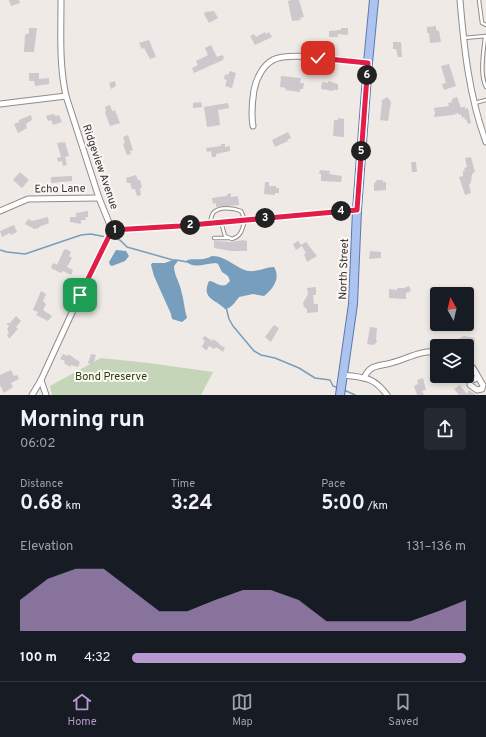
<!DOCTYPE html>
<meta charset="utf-8">
<style>
:root{--surface:#171b24;--page:#242831;--text:#f1f3f6;--muted:#9ea1a6;--line:#363941;--accent:#b899cf}
body{margin:0;font-family:Overpass,sans-serif;background:var(--page);color:var(--text);height:100vh;display:flex;flex-direction:column;font-size:15px;white-space:nowrap}
*{box-sizing:border-box;margin:0}
p{font-size:13px;color:var(--muted)}
.icon{flex:none;width:22px;height:22px;fill:none;stroke:currentColor;stroke-width:2;stroke-linecap:round;stroke-linejoin:round}
.map{position:relative;height:395px;overflow:hidden}
.sheet{display:flex;flex-direction:column;background:var(--surface);flex:1}
.sheet>*{flex:none}
.needle{width:26px;rotate:352deg}
.tools{position:absolute;left:430px;top:287px;display:grid;gap:8px}
.tools a{display:grid;place-items:center;width:44px;height:44px;border-radius:4px;background:var(--surface);box-shadow:0 2px 6px #0003;font-size:20px}
.pin{position:absolute;display:grid;place-items:center;width:34px;height:34px;color:#fff;margin:-17px;border-radius:8px;box-shadow:0 2px 6px #0006}
.km{position:absolute;width:20px;height:20px;margin:-10px;border-radius:50%;background:#222;color:#fff;font-size:11px;line-height:20px;text-align:center}
.round{display:grid;place-items:center;flex:none;width:42px;height:42px;border-radius:4px;background:var(--page)}
.overview{display:flex;align-items:center;justify-content:space-between;height:68px;padding:0 20px}
h1{font-size:22px;font-weight:700;line-height:30px}
.metrics{display:grid;grid-template-columns:repeat(3,1fr);gap:6px;height:68px;padding:4px 20px}
.metrics div{display:grid;align-content:center}
.metrics b{font-size:20px;font-weight:700}
.metrics small{font-size:11px;font-weight:400}
.metrics p{font-size:11px}
.chart{height:112px;padding:8px 20px}
.chart p{display:flex;justify-content:space-between}
.chart svg{width:100%;height:72px;margin-top:4px;fill:var(--accent);opacity:.7}
ul{padding:0 20px;list-style:none;font-size:13px}
li{display:grid;grid-template-columns:64px 48px 1fr;align-items:center;height:30px}
li i{height:10px;border-radius:5px;background:var(--accent)}
.tab-bar{display:flex;justify-content:space-around;align-items:center;height:56px;border-top:1px solid var(--line);background:var(--surface);font-size:11px;color:var(--muted)}
.tab-bar a{display:grid;justify-items:center;gap:2px}
.tab-bar .current{color:var(--accent)}
.map>svg:first-child{display:block}
.green{fill:#c4d5b8}
.water{fill:#779ebc}
.lines{fill:none;stroke-linecap:round;stroke-linejoin:round}
.stream{stroke:#779ebc;stroke-width:1.5}
.building{fill:#ccc8cc}
.service-casing{stroke:#918c89;stroke-width:4.5}
.minor-casing{stroke:#918c89;stroke-width:7}
.primary-casing{stroke:#5f78a8;stroke-width:10}
.service{stroke:#fff;stroke-width:2.5}
.minor{stroke:#fff;stroke-width:5}
.primary{stroke:#adc4f1;stroke-width:8}
.route-casing{stroke:#fff;stroke-width:8}
.route{stroke:#e11d48;stroke-width:5}
.labels{text-anchor:middle;dominant-baseline:central;stroke-width:4;stroke-linejoin:round;paint-order:stroke}
.street-label{font-size:11px;fill:#343231;stroke:#fcf7f4}
.park-label{font-size:11px;fill:#264205;stroke:#fcf7f4}
</style>
<div class="map">
<svg width="486" height="395" viewBox="0 0 486 395">
<rect width="100%" height="100%" fill="#efeae6"/>
<!-- green -->
<path class="green" d="M101,358L149,363L213,372L201,395H52L50,386Z"/>
<!-- water -->
<g class="water">
<path d="M116,250L126,251L129,256L125,261L112,266L110,265L109,262Z"/>
<path d="M212,256C227,256 238,270 249,271C258,272 266,267 274,267C281,278 273,289 264,296L253,294L239,297C235,302 232,308 225,309C215,299 201,299 209,281C215,281 218,287 226,285L230,281L228,276L222,272L218,264L216,263C206,263 193,270 186,261C191,257 202,262 212,256Z"/>
<path d="M175,259L178,261L174,266C174,275 179,281 181,290C184,299 184,309 187,318L182,322L172,319L171,314L154,276L151,265L152,263H165Z"/>
</g>
<g class="lines">
<!-- stream -->
<g class="stream">
<path d="M110,237L120,240L127,247L173,260"/>
<path d="M0,250L7,252L25,254L81,235L91,234L106,237"/>
<path d="M177,260L187,262"/>
<path d="M226,307L229,319L233,326L254,351L261,355L275,358L299,368L315,378L330,380L333,386L339,388"/>
<path d="M344,390L355,395"/>
</g>
</g>
<!-- building -->
<g class="building">
<path d="M9,0H19L20,3L11,6Z"/>
<path d="M291,0H299L304,17L300,18L301,20L292,21L288,1Z"/>
<path d="M214,11L218,18L209,23L204,14L205,12Z"/>
<path d="M436,26V30L439,31L441,42L430,43L429,33H427V27Z"/>
<path d="M29,28H37L34,52H24L25,35L29,33Z"/>
<path d="M341,28H348V35L338,34V37H329V31L341,30Z"/>
<path d="M265,32L266,34L269,32L272,37L255,45L250,36L254,34L256,37Z"/>
<path d="M149,40L156,57L150,59L144,48L142,49L139,43Z"/>
<path d="M393,42H401L402,57H398L396,49H393Z"/>
<path d="M211,45L217,57L222,55L224,57L223,60L194,73L192,68L198,65L196,61L208,55L205,48Z"/>
<path d="M449,64L456,86L444,90L442,84L446,83L441,66Z"/>
<path d="M230,71L236,73L232,88L225,86L227,80L224,79L225,74L228,75Z"/>
<path d="M29,73H39V79L49,78V84L35,86L34,81H29Z"/>
<path d="M281,76L301,78L300,83H304L303,89H300V92L285,90L286,88L280,87Z"/>
<path d="M115,81L116,86L111,89L109,83Z"/>
<path d="M328,81L338,84V90H333V91L321,89L322,82L328,83Z"/>
<path d="M387,97L391,102L388,121L380,120L382,102L381,101Z"/>
<path d="M457,97L461,108L465,106V109L468,108L471,123L468,124L466,119L465,120L464,117L462,118L461,114L459,115L458,113L453,115L434,117L435,113L434,108L449,106L448,103L452,102V99Z"/>
<path d="M201,102L202,107L193,108V103Z"/>
<path d="M228,103L229,108L218,110L220,125L207,127L204,107Z"/>
<path d="M110,105L112,111L115,110L116,114L118,115L117,116L120,123L110,126L105,112L106,111L105,107Z"/>
<path d="M53,114H54L55,116L59,115L62,122L53,125L51,120L48,121L46,116Z"/>
<path d="M31,115L32,120L26,124L27,128L18,133L14,124L19,122V120Z"/>
<path d="M338,118L344,119V137L333,136L334,120H338Z"/>
<path d="M288,132L291,138L287,140L288,141L275,147L272,140Z"/>
<path d="M128,135L133,150L130,151L131,154L127,155L123,144L125,143L123,137Z"/>
<path d="M63,142V143L65,142L69,156L65,157L67,165L63,166L62,161L58,162L57,158L61,157L57,143Z"/>
<path d="M221,144H225V147L230,146V151L216,154V157H212L211,151L207,152L206,148L221,146Z"/>
<path d="M471,157L475,172L472,174L471,182L469,185L471,193L465,195L459,177L463,176V171H465L464,168L467,167L465,158Z"/>
<path d="M411,162H416L417,172H412Z"/>
<path d="M320,170L330,171L329,174L342,176L341,182L321,181V174H319Z"/>
<path d="M20,172L29,180L22,188L13,180Z"/>
<path d="M136,175L138,180H140L142,187L140,188L141,195L137,196L135,189H132L130,183H127L126,178Z"/>
<path d="M72,176V181L51,183V177Z"/>
<path d="M377,180H383V182H386V190L374,191V184Z"/>
<path d="M265,182H269V186H276V188H279V193H275V195L264,194Z"/>
<path d="M231,193V197L238,196L239,205L216,207V203L213,204L212,198L226,196L228,194Z"/>
<path d="M88,211V217H85L86,220H81V224L70,222V217H76V213Z"/>
<path d="M48,217L49,223L39,227V228L33,229V228L25,224L28,219L32,221Z"/>
<path d="M14,225L17,232L11,235L10,233L2,237L0,231Z"/>
<path d="M243,240L247,241V251H231L214,248V241L232,242Z"/>
<path d="M298,241L301,245L306,242L317,256L307,262L304,254L306,253L302,246L296,250L293,244Z"/>
<path d="M66,249L71,252L69,256L72,258L67,267L73,270L71,275L63,271L61,273L51,268L53,263L57,265L64,250Z"/>
<path d="M370,251L381,252V258L369,259Z"/>
<path d="M409,286L411,291L406,293V299L389,298V289L397,290V288H404Z"/>
<path d="M316,287V295H313L314,304H318V312L307,313V309L304,307L303,303L308,294L307,288Z"/>
<path d="M41,291L46,294L43,301L46,304L43,310L52,316L48,321L36,315L38,312L33,310Z"/>
<path d="M16,316L21,321L16,327L18,329L16,331L10,338H9L7,335L9,333L7,329L9,326L6,323H10Z"/>
<path d="M274,325L279,328L271,342L265,337Z"/>
<path d="M370,327L377,328L376,339L377,342L373,345L367,344Z"/>
<path d="M205,336L212,341L213,339L219,343V344L225,348L223,352L216,347L214,349L209,346L207,350L204,349L202,346L205,341L202,339Z"/>
<path d="M464,336L475,338L474,345L465,343L460,345L458,339Z"/>
<path d="M63,354L68,356V354L80,362L78,367L71,365L70,367L64,363L65,361L60,359Z"/>
<path d="M91,354L96,355L93,365L88,363Z"/>
<path d="M11,370L14,376L17,375L19,379L11,383L13,387L4,393L0,385V375Z"/>
<path d="M423,378L426,390L422,391L424,395H417L414,386L418,384L417,380Z"/>
<path d="M460,385L467,394L469,390L476,395H459L454,389Z"/>
</g>
<g class="lines">
<!-- service casing -->
<g class="service-casing">
<g id="service">
<path d="M479,0L482,23L486,25"/>
<path d="M485,36C484,51 479,73 486,87"/>
<path d="M464,38L486,36"/>
<path d="M475,103L486,100"/>
<path d="M210,223C211,220 211,216 213,213C219,206 234,208 241,211L245,220C242,229 242,236 232,239L225,236L221,222"/>
<path d="M214,238H228"/>
</g>
</g>
<!-- minor casing -->
<g class="minor-casing">
<g id="minor">
<path d="M460,0C464,48 469,96 486,142"/>
<path d="M0,104L66,96"/>
<path d="M253,126C251,114 252,103 254,90C256,79 263,65 273,60C289,51 348,61 368,63"/>
<path d="M0,211L28,199L99,198"/>
<path d="M112,230L180,226L357,210"/>
<path d="M467,362C475,367 477,377 483,385L482,389L477,390L470,385V381L477,378"/>
<path d="M343,375C364,378 373,376 387,395"/>
<path d="M364,378C366,374 368,370 372,368C377,365 385,365 391,363C407,359 420,350 437,352"/>
<path d="M41,380L46,395"/>
<path d="M32,395L41,380L87,280L112,230L99,198L66,96C59,64 61,33 61,0"/>
</g>
</g>
<!-- primary casing -->
<g class="primary-casing">
<path id="primary" d="M340,395L353,304L357,210L368,63L374,0"/>
</g>
<!-- service -->
<use href="#service" class="service"/>
<!-- minor -->
<use href="#minor" class="minor"/>
<!-- primary -->
<use href="#primary" class="primary"/>
</g>
<g class="lines">
<!-- route casing -->
<g class="route-casing">
<path id="route" d="M80,295L112,230L180,226L357,210L368,63L318,58"/>
</g>
<!-- route -->
<use href="#route" class="route"/>
</g>
<g class="labels">
<!-- street labels -->
<g class="street-label">
<text transform="translate(100 167) rotate(71)">Ridgeview Avenue</text>
<text transform="translate(60 189) rotate(-1)">Echo Lane</text>
<text transform="translate(344 269) rotate(-88)">North Street</text>
</g>
<!-- park labels -->
<g class="park-label">
<text x="111" y="377">Bond Preserve</text>
</g>
</g>
</svg>
<div class="tools">
<a><svg class="needle" viewBox="-14 -14 28 28"><path d="M0-13l5 13h-10z" fill="#e53935"/><path d="M0 13l5-13h-10z" fill="#9ea1a6"/></svg></a>
<a><svg class="icon" aria-label="layers" viewBox="0 0 24 24"><path d="M12 4l9 5-9 5-9-5zM3 14l9 5 9-5"/></svg></a>
</div>
<div class="pin" style="left:80px;top:295px;background:#1e9e55"><svg class="icon" aria-label="arrive" viewBox="0 0 24 24"><path d="M6 21V4h12l-3 4 3 4H6"/></svg></div>
<div class="pin" style="left:318px;top:58px;background:#d93025"><svg class="icon" aria-label="check" viewBox="0 0 24 24"><path d="M5 12l5 5 9-10"/></svg></div>
<b class="km" style="left:115px;top:230px">1</b>
<b class="km" style="left:190px;top:225px">2</b>
<b class="km" style="left:265px;top:218px">3</b>
<b class="km" style="left:341px;top:211px">4</b>
<b class="km" style="left:361px;top:151px">5</b>
<b class="km" style="left:367px;top:75px">6</b>
</div>
<section class="sheet">
<div class="overview"><div><h1>Morning run</h1><p>06:02</p></div><a class="round"><svg class="icon" aria-label="share" viewBox="0 0 24 24"><path d="M12 15V3M7 8l5-5 5 5M5 13v7h14v-7"/></svg></a></div>
<div class="metrics">
<div><p>Distance</p><b>0.68<small> km</small></b></div>
<div><p>Time</p><b>3:24</b></div>
<div><p>Pace</p><b>5:00<small> /km</small></b></div>
</div>
<div class="chart"><p><span>Elevation</span>131–136 m</p>
<svg viewBox="0 0 160 44" preserveAspectRatio="none"><path d="M0 44V25L10 12L20 6L30 6L40 19L50 32L60 32L70 25L80 19L90 19L100 25L110 38L120 38L130 38L140 38L150 32L160 25V44z"/></svg>
</div>
<ul>
<li><b>100 m</b>4:32<i style="width:100%"></i></li>
</ul>
</section>
<nav class="tab-bar">
<a class="current"><svg class="icon" aria-label="home" viewBox="0 0 24 24"><path d="M3 11l9-7 9 7M6 9v11h12V9"/></svg>Home</a>
<a><svg class="icon" aria-label="map" viewBox="0 0 24 24"><path d="M3 6l6-2 6 2 6-2v14l-6 2-6-2-6 2zM9 4v14M15 6v14"/></svg>Map</a>
<a><svg class="icon" aria-label="saved" viewBox="0 0 24 24"><path d="M7 4h10v16l-5-4-5 4z"/></svg>Saved</a>
</nav>
